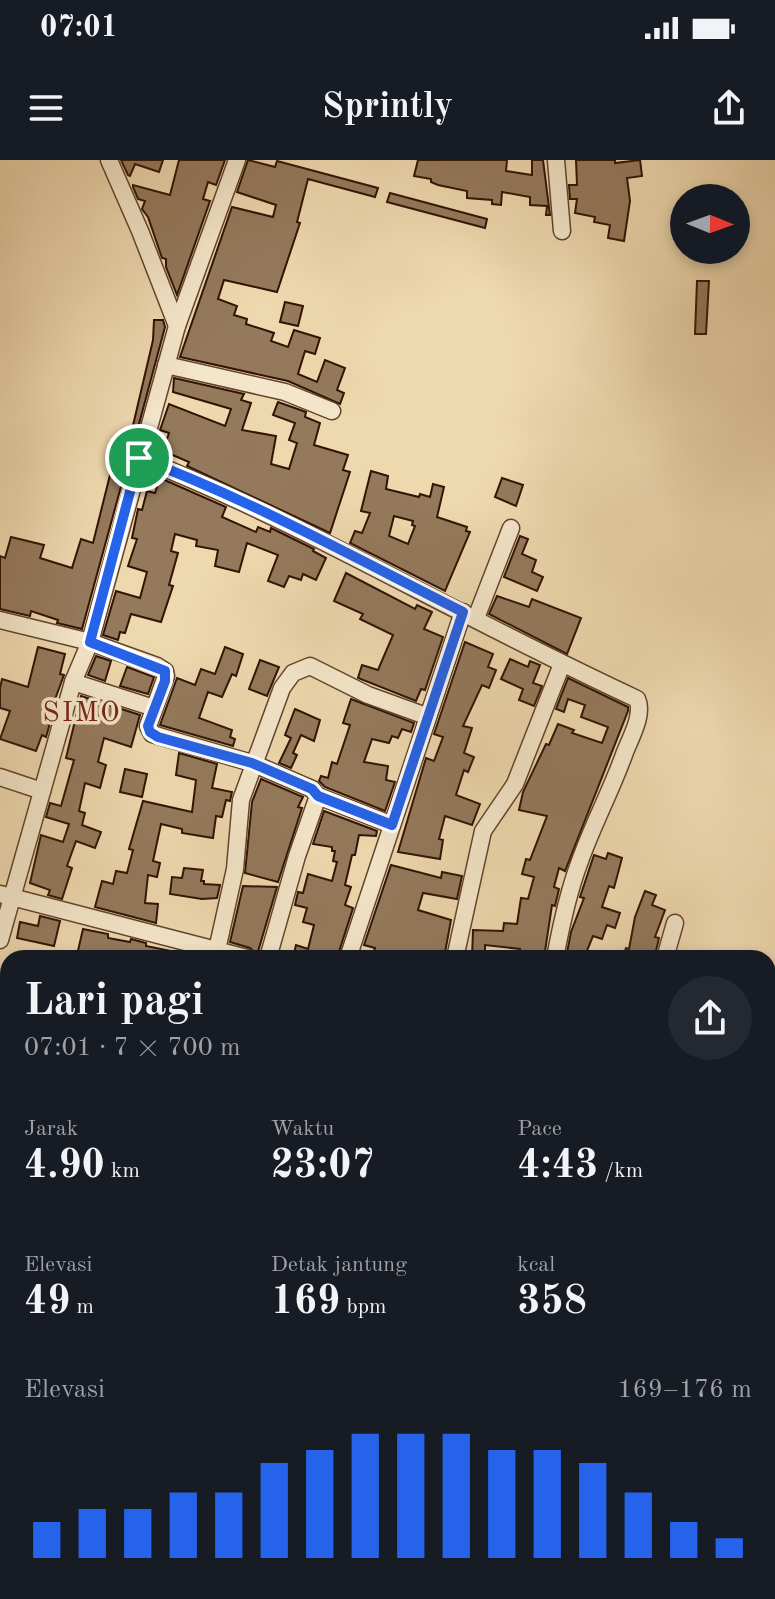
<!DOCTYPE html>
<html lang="id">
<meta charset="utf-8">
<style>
:root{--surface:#171b24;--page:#242831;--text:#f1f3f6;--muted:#9ea1a6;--accent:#2563eb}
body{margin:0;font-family:"Old Standard TT",serif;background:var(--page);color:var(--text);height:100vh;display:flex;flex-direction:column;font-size:30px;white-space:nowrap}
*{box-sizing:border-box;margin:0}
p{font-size:26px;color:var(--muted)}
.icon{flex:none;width:44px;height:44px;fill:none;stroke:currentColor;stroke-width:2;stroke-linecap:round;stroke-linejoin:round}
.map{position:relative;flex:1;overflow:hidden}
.drawer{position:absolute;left:0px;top:790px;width:776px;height:650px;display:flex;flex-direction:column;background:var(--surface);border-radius:24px 24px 0 0;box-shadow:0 4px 12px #0003}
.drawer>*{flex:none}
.needle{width:52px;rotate:91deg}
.tools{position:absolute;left:670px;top:24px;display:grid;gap:16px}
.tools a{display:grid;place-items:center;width:80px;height:80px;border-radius:50%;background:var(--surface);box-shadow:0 4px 12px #0003;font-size:40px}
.pin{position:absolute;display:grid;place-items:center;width:68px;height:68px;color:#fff;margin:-34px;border:4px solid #fff;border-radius:50%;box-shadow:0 2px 8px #0007}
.round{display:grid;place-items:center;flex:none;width:84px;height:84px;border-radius:42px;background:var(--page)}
.head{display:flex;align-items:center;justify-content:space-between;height:136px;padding:0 24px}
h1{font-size:44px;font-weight:800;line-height:60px}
.metrics{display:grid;grid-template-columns:repeat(3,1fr);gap:12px;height:136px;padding:8px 24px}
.metrics div{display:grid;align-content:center}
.metrics b{font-size:40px;font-weight:800}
.metrics small{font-size:22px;font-weight:400}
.metrics p{font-size:22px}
.chart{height:224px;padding:16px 24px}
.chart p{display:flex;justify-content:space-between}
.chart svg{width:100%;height:144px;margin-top:8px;stroke:var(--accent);stroke-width:6}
.status{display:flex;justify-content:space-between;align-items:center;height:56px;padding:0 40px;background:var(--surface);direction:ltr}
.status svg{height:22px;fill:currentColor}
header{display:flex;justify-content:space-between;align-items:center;height:104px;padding:0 24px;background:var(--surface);font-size:36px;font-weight:800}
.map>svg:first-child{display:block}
.building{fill:#94795c;stroke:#321304;stroke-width:2;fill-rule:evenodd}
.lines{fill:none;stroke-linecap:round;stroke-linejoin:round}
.minor-casing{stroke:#61442e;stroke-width:19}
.minor{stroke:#f4e6ca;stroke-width:16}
.route-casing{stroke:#fff;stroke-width:16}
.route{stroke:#2563eb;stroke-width:10}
.labels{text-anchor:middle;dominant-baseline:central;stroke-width:7;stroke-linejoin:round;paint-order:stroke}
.quarter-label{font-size:28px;letter-spacing:2px;fill:#7a1f14;stroke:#f4e6ca}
</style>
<div class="status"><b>07:01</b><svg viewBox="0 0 49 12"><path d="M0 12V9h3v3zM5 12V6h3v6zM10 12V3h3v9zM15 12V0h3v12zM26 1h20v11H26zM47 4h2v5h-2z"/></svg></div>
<header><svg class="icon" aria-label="menu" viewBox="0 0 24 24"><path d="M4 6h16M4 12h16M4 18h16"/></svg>Sprintly<svg class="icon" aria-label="share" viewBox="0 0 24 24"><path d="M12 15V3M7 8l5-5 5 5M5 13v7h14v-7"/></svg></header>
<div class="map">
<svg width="775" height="1439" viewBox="0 0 775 1439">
<rect width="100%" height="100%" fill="#eed8ae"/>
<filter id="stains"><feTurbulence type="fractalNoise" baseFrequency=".0025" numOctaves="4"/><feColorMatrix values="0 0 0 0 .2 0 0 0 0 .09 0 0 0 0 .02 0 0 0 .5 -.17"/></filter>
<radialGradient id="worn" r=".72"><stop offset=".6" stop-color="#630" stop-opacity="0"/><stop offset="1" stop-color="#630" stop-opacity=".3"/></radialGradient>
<!-- building -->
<g class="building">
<path d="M121,0H163L159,12L135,4L130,16L128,15Z"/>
<path d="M179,0H225L216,25L208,22L203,39L210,41L177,135L166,107V99L162,98L148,57L142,49L145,41L138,39L133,27V25L170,35Z"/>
<path d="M248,0L275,7L277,1L378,28L375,37L308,19L297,62L300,63L277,132L224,120L218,139L237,146L234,155L247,159L246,164L274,173L271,181L288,187L294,170L320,178L315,194L305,191L298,214L317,222L325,200L345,208L337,230L344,233L340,244L288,221L180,197L232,47L273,57L276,45L237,32Z"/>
<path d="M418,0H507L506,11L532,15V0H543L550,55H546L547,46L530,45V37L502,32L501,45L492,44V40L467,38V31L438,25L431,22V19L414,16Z"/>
<path d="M576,0H615V3L640,0L642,16L627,18L630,41L624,81L608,78L610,65L594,62L595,57L575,53L577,39H570L569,25H577Z"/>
<path d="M390,33L487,59L485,68L387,42Z"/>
<path d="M697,121H709L706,174H695Z"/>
<path d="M285,142L303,146L298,166L280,162Z"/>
<path d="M154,160H163L165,167L136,275L131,274L153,180Z"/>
<path d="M174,218L244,234L241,240L251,243L242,270L276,276L271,304L289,309L297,283L289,280L295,263L273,255L278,242L306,252L305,257L320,263L314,285L348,295L343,310L350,312L330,373L187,306L189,302L163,291L169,273L160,270L169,244L225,266L231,249L173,232Z"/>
<path d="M114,290L126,294L121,310L125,312L82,469L57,463L58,460L31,451L30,456L0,449V396L5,398L11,377L44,385L40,398L72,408L81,379L93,383L113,303L110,302Z"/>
<path d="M371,311L388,316L386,329L419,337L420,334L430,337L433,324L444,327L437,357L467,367L466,371L470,372L445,431L350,383L355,371L362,373L370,353L361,351ZM394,356L413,361L412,365L415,366L408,384L389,376Z"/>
<path d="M160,318L226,347L222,357L256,372L258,367L270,372L271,368L314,389L313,391L326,398L316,420L303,414L301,420L289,416L284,427L268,421L278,395L247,383L239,412L215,406L218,390L196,386L197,380L175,374L171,391L178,393L169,425L173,426L161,462L131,454L125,473L120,472L118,480L103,475L116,431L140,438L147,412L128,406L137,379L132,378L138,349L142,350L147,331L155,333Z"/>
<path d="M502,318L523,325L516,346L495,337Z"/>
<path d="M520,376L528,379L522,394L536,400L532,412L543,417L537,431L504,417Z"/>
<path d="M346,413L415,449L417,445L432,452L424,469L443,477L425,530L421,529L416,541L358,518L362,505L378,510L393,475L360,459L363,454L334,441Z"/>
<path d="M497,436L529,447L532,439L581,458L567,494L489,454Z"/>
<path d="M465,482L493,494L488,507L496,510L489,528L482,525L463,566L472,568L464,593L474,597L468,612L464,610L456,635L480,644L472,665L445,656L439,679L443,680L440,699L398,692L426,598L434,601L443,577L434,574Z"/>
<path d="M38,487L65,494L60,514L64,515L47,561L50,563L46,577L42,575L36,591L0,579L10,551L0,548V528L2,519L28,527Z"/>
<path d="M225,487L243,494L236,516L232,514L222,537L208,532L199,558L232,570L230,577L235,579L233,586L160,565L177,518L195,525L201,509L215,514Z"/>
<path d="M96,496L111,501L105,521L88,515Z"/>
<path d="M510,499L528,507L530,501L540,505L533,523L542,526L534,546L519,540L523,529L501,519Z"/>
<path d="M260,500L279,507L267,536L249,529Z"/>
<path d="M127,507L154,517L148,534L120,526Z"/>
<path d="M568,518L628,547V551L565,711L559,708L554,727L559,729L555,746L552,745L544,798H519L520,789L485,785V798H472L473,770L503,771L504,763L517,764L521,738L528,739L534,717L522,714L526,699L530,700L547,656L519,650L523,632L546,584L549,585L558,564L574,570L572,573L602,583L608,567L581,557L585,545L568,539L564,552L556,549Z"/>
<path d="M81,536L140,555L131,587L104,578L98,602L106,605L100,628L85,623L79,651L85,653L82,665L101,672L95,688L76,681L67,706L72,708L62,739L48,735L50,730L30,723L41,675L63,682L69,664L46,657L50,643L61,646L74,600L66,598Z"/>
<path d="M351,539L414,563L411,572L402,569L398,578L392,576L389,583L372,579L364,602L388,606L386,620L395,622L385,651L325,627L319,621L321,616L328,618L332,602L337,604L350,565L343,563Z"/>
<path d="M295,549L320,560L314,581L301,575L293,593L297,595L291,608L279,603L291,578L285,575Z"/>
<path d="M179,593L217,604L212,628L232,632L230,641L226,640L222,657L216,656L213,678L182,673V669L161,664L153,701L160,703L157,717L148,715L145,743L158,744L156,763L95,747L102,721L113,724L116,711L127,713L133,690L129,689L143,641L192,652L196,620L176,615Z"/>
<path d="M125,609L147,614L142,637L120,632Z"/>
<path d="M261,619L303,637L298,647L302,648L278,722L245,713L252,642Z"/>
<path d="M324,651L377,671L376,676L359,675L355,695H352L345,725L351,727L345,745L353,748L337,798H293L296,785L308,789L314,765L303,762L307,748L295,745L298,732L303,733L308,714L332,721L337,702L333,701L335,691H332V687L313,684Z"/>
<path d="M608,693L622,698L614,728L609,726L602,747L620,753L615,768L607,765L602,779L593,776L584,798H566L571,772L584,738L580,737L594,695L606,699Z"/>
<path d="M391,705L441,718L442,712L462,716L457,739L423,733L418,750L451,760L444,798H372L375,788L364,785Z"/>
<path d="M184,708L203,710L201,721H204V724L220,725L217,738L202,739L170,734L172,717L182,718Z"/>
<path d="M243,726L277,727L257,795L250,788L230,782Z"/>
<path d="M645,731L656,735L652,745L665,750L655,777L659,778L655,795L652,798H623L626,788L629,789L635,757Z"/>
<path d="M40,756L60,761L54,786L17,778L20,762L38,766Z"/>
<path d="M83,769L108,774V778L130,782L131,779L146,783V786L191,795V798H93L77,795Z"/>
</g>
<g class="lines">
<!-- minor casing -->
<g class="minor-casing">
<g id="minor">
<path d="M109,0L140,71L177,166"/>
<path d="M556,0L562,71"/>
<path d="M166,205L285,232L332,251"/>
<path d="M139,298C202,322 262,351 322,381C427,434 531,490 637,539C644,554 631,577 625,592C612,629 593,664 580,701C568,732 561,766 555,798"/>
<path d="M476,458L511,368"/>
<path d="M0,460L90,482L157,506L165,511L166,516L148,566L152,574L252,603L312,629L318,636L392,665"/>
<path d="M73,522L154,548"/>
<path d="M0,617L42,631"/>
<path d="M0,734L247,798"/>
<path d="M0,780L73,522L90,482L177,166L237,0"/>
<path d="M217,790L235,709L241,640L282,528L293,513L310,506L368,535L426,556"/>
<path d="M268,798L297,696L318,636"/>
<path d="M348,798L463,452"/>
<path d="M455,798L483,671L515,624L562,504"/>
<path d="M665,798L675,763"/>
<path d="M0,921L8,922"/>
<path d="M0,1028L8,1029"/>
<path d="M0,1107L8,1110"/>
<path d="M0,1346L8,1348"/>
<path d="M768,1369L775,1372"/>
<path d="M402,1432V1439"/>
<path d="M3,1439L8,1365"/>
<path d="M134,1439L135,1432"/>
<path d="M232,1439L233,1432"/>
</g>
</g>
<!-- minor -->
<use href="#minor" class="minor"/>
</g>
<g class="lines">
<!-- route casing -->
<g class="route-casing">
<path id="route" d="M139,298C251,340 357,399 463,452L392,665L318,636L312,629L252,603L158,577L150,572L148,566L165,521V511L90,482Z"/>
</g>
<!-- route -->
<use href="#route" class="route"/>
</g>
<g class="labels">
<!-- quarter labels -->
<g class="quarter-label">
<text x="82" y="554">SIMO</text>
</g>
</g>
<rect width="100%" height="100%" filter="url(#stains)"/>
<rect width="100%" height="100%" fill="url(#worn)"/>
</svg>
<div class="tools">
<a><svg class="needle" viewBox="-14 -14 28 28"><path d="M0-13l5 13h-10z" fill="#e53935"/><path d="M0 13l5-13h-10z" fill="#9ea1a6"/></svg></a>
</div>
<div class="pin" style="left:139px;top:298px;background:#1e9e55"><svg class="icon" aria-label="arrive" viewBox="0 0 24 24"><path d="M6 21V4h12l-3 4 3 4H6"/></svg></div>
<section class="drawer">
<div class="head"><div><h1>Lari pagi</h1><p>07:01 · 7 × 700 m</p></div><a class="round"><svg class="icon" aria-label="share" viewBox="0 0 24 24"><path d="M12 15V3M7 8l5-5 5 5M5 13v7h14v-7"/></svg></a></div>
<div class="metrics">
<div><p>Jarak</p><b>4.90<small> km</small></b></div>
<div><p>Waktu</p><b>23:07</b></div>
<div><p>Pace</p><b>4:43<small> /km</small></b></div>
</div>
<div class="metrics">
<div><p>Elevasi</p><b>49<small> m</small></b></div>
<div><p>Detak jantung</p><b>169<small> bpm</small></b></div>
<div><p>kcal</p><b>358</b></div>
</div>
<div class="chart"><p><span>Elevasi</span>169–176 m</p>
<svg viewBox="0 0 160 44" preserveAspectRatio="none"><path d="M5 44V33M15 44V29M25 44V29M35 44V24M45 44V24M55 44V15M65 44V11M75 44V6M85 44V6M95 44V6M105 44V11M115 44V11M125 44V15M135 44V24M145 44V33M155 44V38"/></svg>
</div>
</section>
</div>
